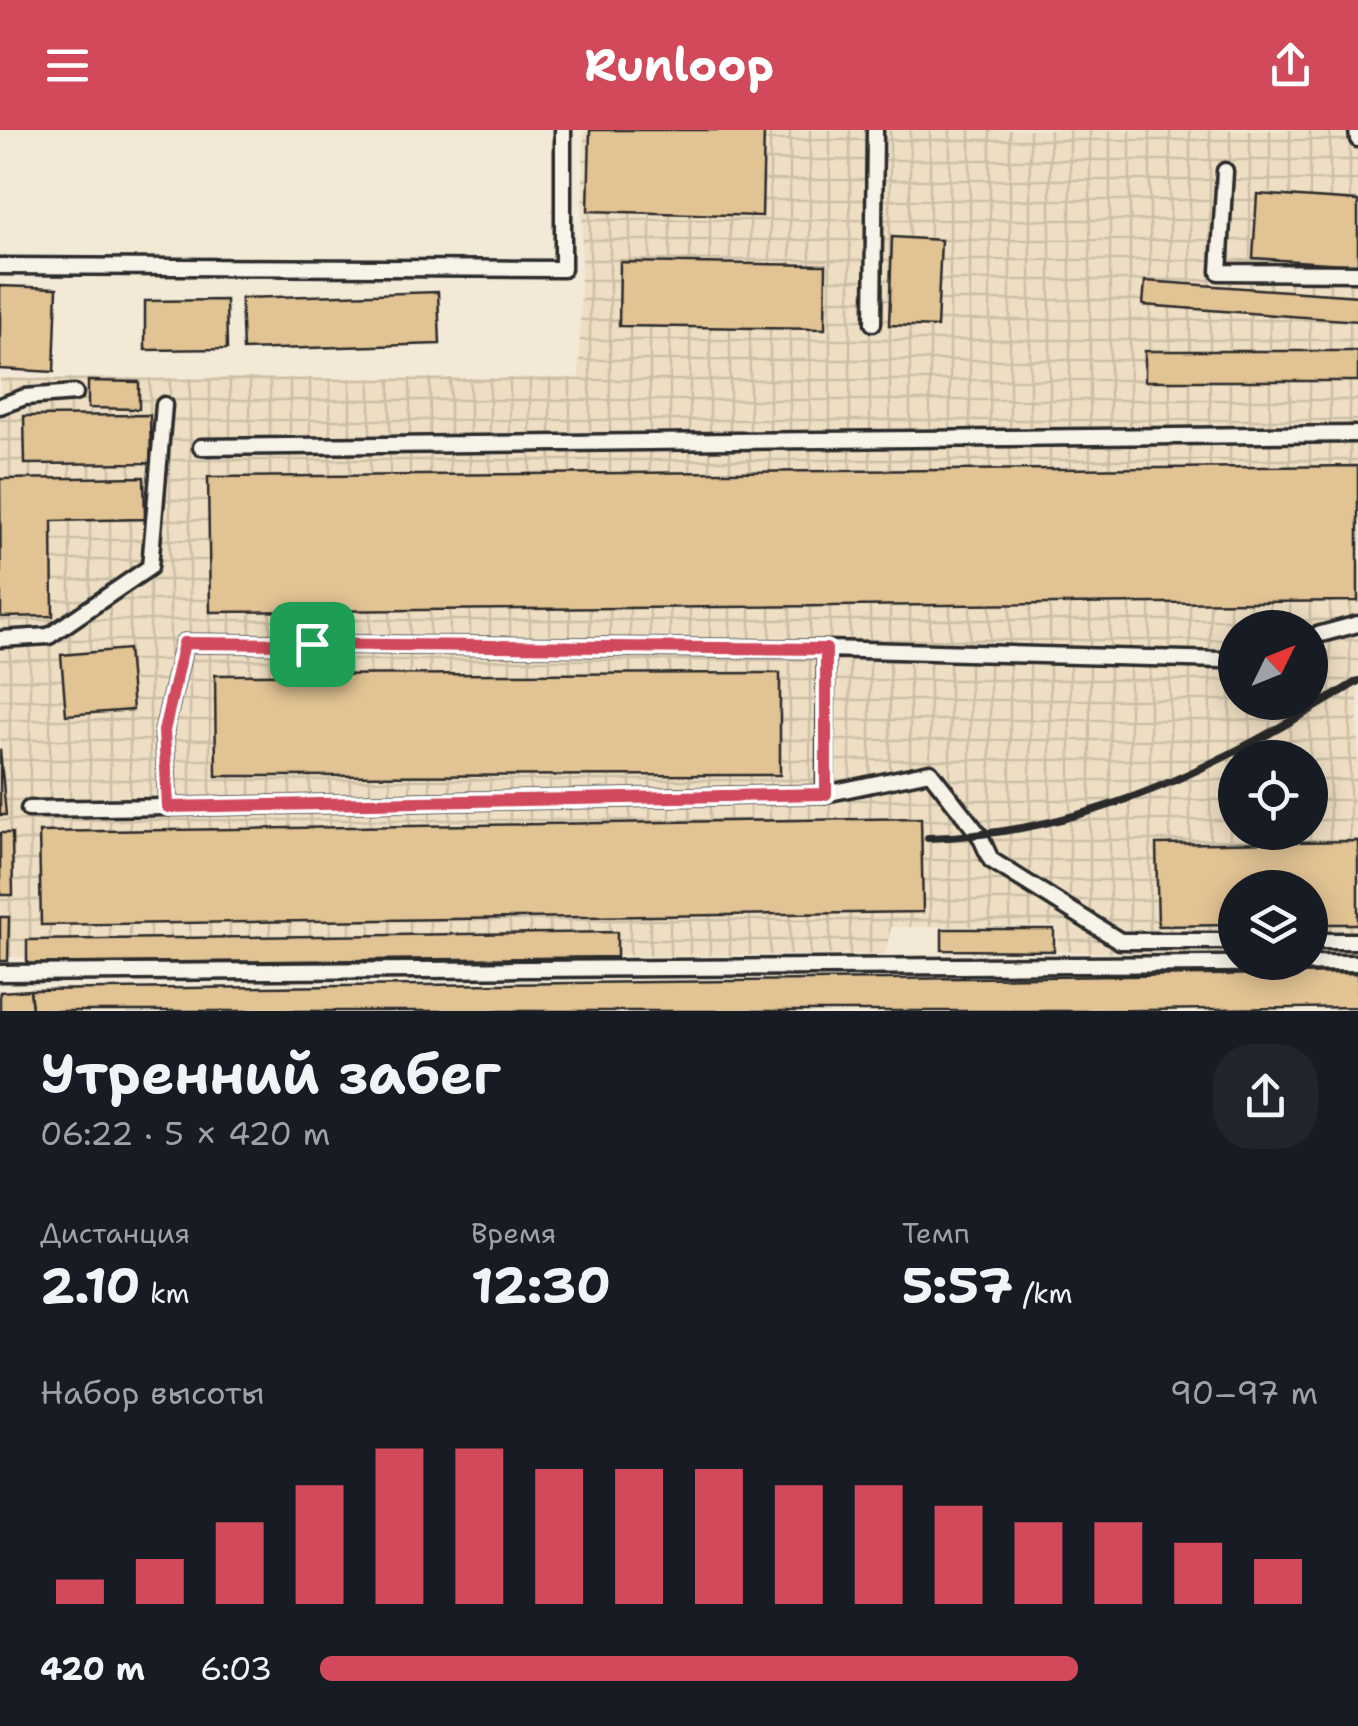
<!DOCTYPE html>
<html lang="ru">
<meta charset="utf-8">
<style>
:root{--surface:#171b24;--page:#20242c;--text:#f1f3f6;--muted:#9ea1a6;--accent:#d1495b}
body{margin:0;font-family:"Shantell Sans",sans-serif;background:var(--page);color:var(--text);height:100vh;display:flex;flex-direction:column;font-size:38px;white-space:nowrap}
*{box-sizing:border-box;margin:0}
p{font-size:32px;color:var(--muted)}
.icon{flex:none;width:55px;height:55px;fill:none;stroke:currentColor;stroke-width:2;stroke-linecap:round;stroke-linejoin:round}
.map{position:relative;height:881px;overflow:hidden}
.side{display:flex;flex-direction:column;background:var(--surface);flex:1}
.side>*{flex:none}
.needle{width:65px;rotate:47deg}
.buttons{position:absolute;left:1218px;top:480px;display:grid;gap:20px}
.buttons a{display:grid;place-items:center;width:110px;height:110px;border-radius:50%;background:var(--surface);box-shadow:0 5px 25px #0003;font-size:50px}
.pin{position:absolute;display:grid;place-items:center;width:85px;height:85px;color:#fff;margin:-42px;border-radius:20px;box-shadow:0 5px 15px #0006}
.round{display:grid;place-items:center;flex:none;width:105px;height:105px;border-radius:40px;background:var(--page)}
.overview{display:flex;align-items:center;justify-content:space-between;height:170px;padding:0 40px}
h1{font-size:55px;font-weight:700;line-height:75px}
.stats{display:grid;grid-template-columns:repeat(3,1fr);gap:15px;height:170px;padding:10px 40px}
.stats div{display:grid;align-content:center}
.stats b{font-size:50px;font-weight:700}
.stats small{font-size:28px;font-weight:400}
.stats p{font-size:28px}
.chart{height:280px;padding:20px 40px}
.chart p{display:flex;justify-content:space-between}
.chart svg{width:100%;height:180px;margin-top:10px;stroke:var(--accent);stroke-width:6}
ul{padding:0 40px;list-style:none;font-size:32px}
li{display:grid;grid-template-columns:160px 120px 1fr;align-items:center;height:75px}
li i{height:25px;border-radius:12px;background:var(--accent)}
header{display:flex;justify-content:space-between;align-items:center;height:130px;padding:0 40px;background:var(--accent);color:#fff;font-size:45px;font-weight:700}
.map>svg:first-child{display:block}
.industrial{fill:url(#industrial-grid);fill-rule:evenodd}
.building{fill:#e1c394;stroke:#2b2b2b;stroke-width:2.5}
.lines{fill:none;stroke-linecap:round;stroke-linejoin:round}
.lane-casing{stroke:#2b2b2b;stroke-width:21}
.lane{stroke:#f7f3e8;stroke-width:14}
.rail{stroke:#2b2b2b;stroke-width:8}
.route-casing{stroke:#fff;stroke-width:20}
.route{stroke:#d1495b;stroke-width:12}
</style>
<header><svg class="icon" aria-label="menu" viewBox="0 0 24 24"><path d="M4 6h16M4 12h16M4 18h16"/></svg>Runloop<svg class="icon" aria-label="share" viewBox="0 0 24 24"><path d="M12 15V3M7 8l5-5 5 5M5 13v7h14v-7"/></svg></header>
<div class="map">
<svg width="1358" height="881" viewBox="0 0 1358 881">
<defs>
<pattern id="industrial-grid" width="8" height="8" patternUnits="userSpaceOnUse" patternTransform="scale(2.5)"><rect width="8" height="8" fill="#eedec3"/><path d="M0 4h8M4 0v8" fill="none" stroke="#ccbfa8"/></pattern>
</defs>
<rect width="100%" height="100%" fill="#f3e9d7"/>
<filter id="ink" filterUnits="userSpaceOnUse"><feTurbulence type="fractalNoise" baseFrequency=".01" numOctaves="2"/><feDisplacementMap in="SourceGraphic" scale="20" xChannelSelector="R" yChannelSelector="G"/><feConvolveMatrix kernelMatrix="1 2 1 2 8 2 1 2 1" color-interpolation-filters="sRGB"/></filter>
<g filter="url(#ink)">
<!-- industrial -->
<path class="industrial" d="M584,0H1358V832L1310,830V758H1235V827L1058,821L1057,796L891,797L885,825L0,827V248H579ZM1235,498H1310V572H1235ZM1235,628H1310V702H1235Z"/>
<!-- building -->
<g class="building">
<path d="M590,0H764L762,86L588,81Z"/>
<path d="M1257,64L1358,71V135L1253,128Z"/>
<path d="M892,107L941,110L937,197L889,195Z"/>
<path d="M620,132L826,135L825,199L619,196Z"/>
<path d="M1145,151L1358,166V191L1143,175Z"/>
<path d="M0,156L57,158L54,242L0,239Z"/>
<path d="M438,162L440,214L243,220L241,168Z"/>
<path d="M226,170L227,219L145,220V171Z"/>
<rect x="1145" y="221" width="213" height="30"/>
<path d="M88,251L139,252V279L88,278Z"/>
<path d="M150,285L151,333L25,334L24,286Z"/>
<path d="M1358,336V471L210,482L208,347Z"/>
<path d="M144,347L145,389L52,391L53,486L1,487L0,349Z"/>
<path d="M128,519L133,580L66,585L61,525Z"/>
<path d="M780,543V645L216,646L215,545Z"/>
<path d="M0,619L6,685H0Z"/>
<path d="M921,688L923,782L41,795L39,702Z"/>
<path d="M0,703H12L13,765H0Z"/>
<path d="M1358,711V794H1310V758H1235V795L1158,796L1156,714Z"/>
<path d="M0,787H9L8,831H0Z"/>
<path d="M942,799H1054V821L942,820Z"/>
<path d="M617,802V827L27,834V810Z"/>
<path d="M1358,843V877L1079,881H32L30,860Z"/>
<path d="M30,860L32,881H0V862Z"/>
</g>
<g class="lines">
<!-- lane casing -->
<g class="lane-casing">
<g id="lane">
<path d="M1357,0L1358,9"/>
<path d="M1225,41L1219,142L1358,143"/>
<path d="M0,136L563,139V0"/>
<path d="M873,193L875,0"/>
<path d="M0,276L25,267L75,263"/>
<path d="M201,317L1358,304"/>
<path d="M1310,507L1358,494"/>
<path d="M0,509L49,506L150,437L164,275"/>
<path d="M826,519L825,664L168,677L164,601L184,513L826,519L1223,530L1235,527"/>
<path d="M825,664L930,642L980,706L991,730L1120,811H1235"/>
<path d="M29,679L168,677"/>
<path d="M1310,811H1358"/>
<path d="M0,843L1358,833"/>
</g>
</g>
<!-- lane -->
<use href="#lane" class="lane"/>
<!-- rail -->
<path class="rail" d="M928,708C1088,704 1225,634 1358,551"/>
</g>
</g>
<g class="lines" filter="url(#ink)">
<!-- route casing -->
<g class="route-casing">
<path id="route" d="M184,513L826,519V664L168,677L164,601Z"/>
</g>
<!-- route -->
<use href="#route" class="route"/>
</g>
</svg>
<div class="buttons">
<a><svg class="needle" viewBox="-14 -14 28 28"><path d="M0-13l5 13h-10z" fill="#e53935"/><path d="M0 13l5-13h-10z" fill="#9ea1a6"/></svg></a>
<a><svg class="icon" aria-label="locate" viewBox="0 0 24 24"><circle cx="12" cy="12" r="6"/><path d="M12 2v4M12 18v4M2 12h4M18 12h4"/></svg></a>
<a><svg class="icon" aria-label="layers" viewBox="0 0 24 24"><path d="M12 4l9 5-9 5-9-5zM3 14l9 5 9-5"/></svg></a>
</div>
<div class="pin" style="left:312px;top:514px;background:#1e9e55"><svg class="icon" aria-label="arrive" viewBox="0 0 24 24"><path d="M6 21V4h12l-3 4 3 4H6"/></svg></div>
</div>
<section class="side">
<div class="overview"><div><h1>Утренний забег</h1><p>06:22 · 5 × 420 m</p></div><a class="round"><svg class="icon" aria-label="share" viewBox="0 0 24 24"><path d="M12 15V3M7 8l5-5 5 5M5 13v7h14v-7"/></svg></a></div>
<div class="stats">
<div><p>Дистанция</p><b>2.10<small> km</small></b></div>
<div><p>Время</p><b>12:30</b></div>
<div><p>Темп</p><b>5:57<small> /km</small></b></div>
</div>
<div class="chart"><p><span>Набор высоты</span>90–97 m</p>
<svg viewBox="0 0 160 44" preserveAspectRatio="none"><path d="M5 44V38M15 44V33M25 44V24M35 44V15M45 44V6M55 44V6M65 44V11M75 44V11M85 44V11M95 44V15M105 44V15M115 44V20M125 44V24M135 44V24M145 44V29M155 44V33"/></svg>
</div>
<ul>
<li><b>420 m</b>6:03<i style="width:76%"></i></li>
</ul>
</section>
